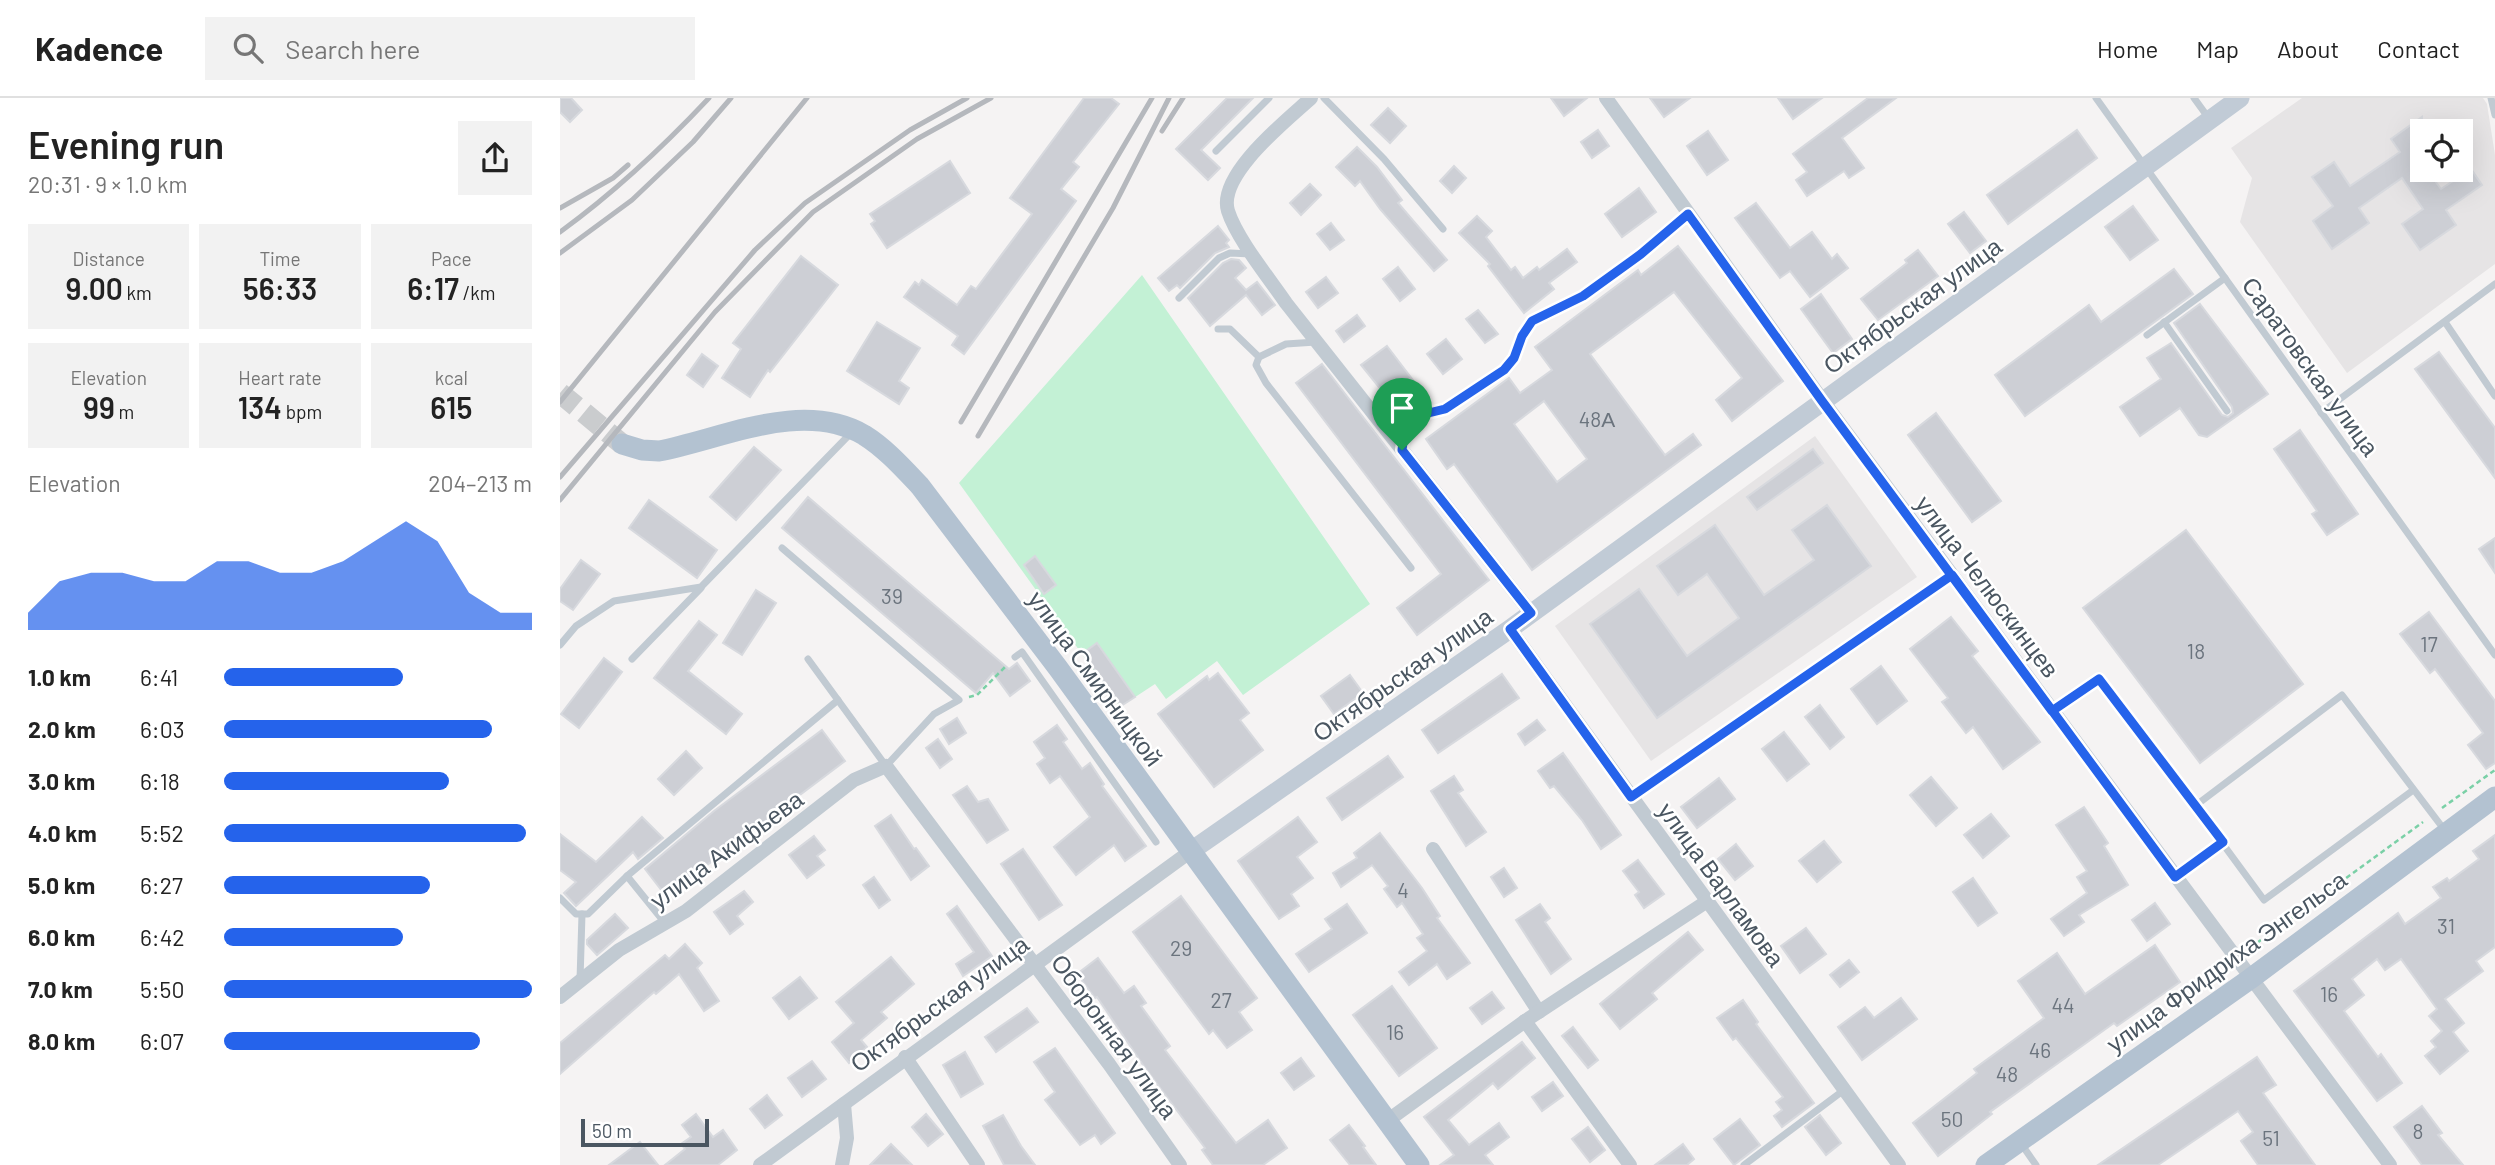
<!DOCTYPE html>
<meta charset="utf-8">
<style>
:root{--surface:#fff;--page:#f2f2f2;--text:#222;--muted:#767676;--line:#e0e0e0;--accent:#2563eb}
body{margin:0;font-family:Barlow,sans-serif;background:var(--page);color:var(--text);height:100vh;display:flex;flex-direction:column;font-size:26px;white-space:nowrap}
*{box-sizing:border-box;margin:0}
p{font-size:23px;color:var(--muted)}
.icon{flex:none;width:38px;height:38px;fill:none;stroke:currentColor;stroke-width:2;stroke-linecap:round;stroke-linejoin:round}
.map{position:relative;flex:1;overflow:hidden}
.drawer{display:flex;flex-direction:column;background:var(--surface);width:560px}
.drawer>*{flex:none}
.tools{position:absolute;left:1850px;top:21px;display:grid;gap:14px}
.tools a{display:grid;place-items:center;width:63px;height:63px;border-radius:0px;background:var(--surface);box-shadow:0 7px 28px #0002;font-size:35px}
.scale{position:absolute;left:21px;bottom:18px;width:128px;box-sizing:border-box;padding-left:7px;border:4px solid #4a5661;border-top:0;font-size:19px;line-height:24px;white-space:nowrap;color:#4a5661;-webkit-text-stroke:5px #fff;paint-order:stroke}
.pin{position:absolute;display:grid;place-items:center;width:60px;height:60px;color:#fff;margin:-72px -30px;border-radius:50% 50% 50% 0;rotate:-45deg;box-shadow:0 0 7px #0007}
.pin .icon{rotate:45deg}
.round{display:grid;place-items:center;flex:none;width:74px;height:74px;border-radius:0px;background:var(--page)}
.headline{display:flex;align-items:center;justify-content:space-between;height:119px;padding:0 28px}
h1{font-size:38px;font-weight:600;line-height:52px}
.metrics{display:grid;grid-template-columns:repeat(3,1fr);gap:10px;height:119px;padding:7px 28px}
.metrics div{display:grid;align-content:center;border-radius:0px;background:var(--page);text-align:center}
.metrics b{font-size:30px;font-weight:600}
.metrics small{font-size:19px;font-weight:400}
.metrics p{font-size:19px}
.chart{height:196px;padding:14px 28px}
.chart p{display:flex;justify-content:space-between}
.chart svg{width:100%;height:126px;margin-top:7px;fill:var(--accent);opacity:.7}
ul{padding:0 28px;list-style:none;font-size:23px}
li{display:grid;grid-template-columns:112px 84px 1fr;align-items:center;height:52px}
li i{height:18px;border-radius:9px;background:var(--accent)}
header{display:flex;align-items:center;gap:42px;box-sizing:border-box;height:98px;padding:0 35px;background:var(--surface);border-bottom:2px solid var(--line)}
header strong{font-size:33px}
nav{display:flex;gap:38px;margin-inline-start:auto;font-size:24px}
.search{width:490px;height:63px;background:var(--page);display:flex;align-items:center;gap:18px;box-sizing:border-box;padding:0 24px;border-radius:0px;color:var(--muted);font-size:26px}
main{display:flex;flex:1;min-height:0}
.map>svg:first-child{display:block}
.education{fill:#e6e4e5;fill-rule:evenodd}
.green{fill:#c3f1d5}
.building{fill:#cdcfd5;stroke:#d7d9de;stroke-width:2;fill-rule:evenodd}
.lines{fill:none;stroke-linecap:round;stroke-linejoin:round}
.primary-tunnel{stroke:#caccce;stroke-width:21;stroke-dasharray:21 10;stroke-linecap:butt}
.path{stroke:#7ad0a6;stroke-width:2.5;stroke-dasharray:5 3.5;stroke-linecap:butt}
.service{stroke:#c1cad2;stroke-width:7}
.minor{stroke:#c1cad2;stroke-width:14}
.secondary{stroke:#c1cbd6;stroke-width:19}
.primary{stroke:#b3c2d1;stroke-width:21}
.rail{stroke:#b5b8bd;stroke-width:5}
.route-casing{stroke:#fff;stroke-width:14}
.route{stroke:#2563eb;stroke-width:9}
.labels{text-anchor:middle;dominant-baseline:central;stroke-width:5;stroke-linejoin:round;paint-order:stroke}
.number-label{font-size:21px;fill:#6b747e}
.street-label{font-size:24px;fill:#4a5661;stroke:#fff}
</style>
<header>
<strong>Kadence</strong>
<div class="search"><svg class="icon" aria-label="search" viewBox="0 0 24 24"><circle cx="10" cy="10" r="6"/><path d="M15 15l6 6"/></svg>Search here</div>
<nav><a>Home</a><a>Map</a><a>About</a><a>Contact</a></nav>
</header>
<main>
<section class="drawer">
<div class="headline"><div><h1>Evening run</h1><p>20:31 · 9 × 1.0 km</p></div><a class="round"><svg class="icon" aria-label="share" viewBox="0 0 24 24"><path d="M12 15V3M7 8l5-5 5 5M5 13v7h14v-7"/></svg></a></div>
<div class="metrics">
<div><p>Distance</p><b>9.00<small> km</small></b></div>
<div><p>Time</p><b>56:33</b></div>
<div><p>Pace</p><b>6:17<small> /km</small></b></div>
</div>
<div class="metrics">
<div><p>Elevation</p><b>99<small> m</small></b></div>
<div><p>Heart rate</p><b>134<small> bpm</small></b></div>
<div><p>kcal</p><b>615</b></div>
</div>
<div class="chart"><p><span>Elevation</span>204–213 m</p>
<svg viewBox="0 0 160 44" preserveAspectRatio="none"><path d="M0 44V38L10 27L20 24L30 24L40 27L50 27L60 20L70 20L80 24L90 24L100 20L110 13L120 6L130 13L140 31L150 38L160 38V44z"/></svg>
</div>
<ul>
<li><b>1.0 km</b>6:41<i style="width:58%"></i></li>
<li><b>2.0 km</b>6:03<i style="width:87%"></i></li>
<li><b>3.0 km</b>6:18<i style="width:73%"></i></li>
<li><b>4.0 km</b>5:52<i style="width:98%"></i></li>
<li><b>5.0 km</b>6:27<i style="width:67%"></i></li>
<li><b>6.0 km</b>6:42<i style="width:58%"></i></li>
<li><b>7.0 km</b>5:50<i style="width:100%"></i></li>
<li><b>8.0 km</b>6:07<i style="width:83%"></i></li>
</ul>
</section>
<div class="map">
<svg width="1935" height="1067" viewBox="0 0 1935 1067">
<rect width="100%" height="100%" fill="#f5f3f3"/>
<!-- education -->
<g class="education">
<path d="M1742,0H1923L1927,6L1935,57V166L1787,275L1680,124L1692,80L1671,50ZM1862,33H1900V72H1862Z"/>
<path d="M1255,338L1357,479L1091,663L995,528Z"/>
</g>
<!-- green -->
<path class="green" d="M582,177L810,506L683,597L657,563L606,601L595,586L560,609L399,385Z"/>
<!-- building -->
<g class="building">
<path d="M0,0H11L22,12L10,24L0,14Z"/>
<path d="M524,0H551L559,6L513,64L519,69L501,91L516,103L404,256L392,247L398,238L344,199L355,184L359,187L362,182L397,207L411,188L416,191L472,116L450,100Z"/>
<path d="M667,0H693L641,52L660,70L648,82L616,51Z"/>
<path d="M991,0H1027L1004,18Z"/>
<path d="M1090,0H1130L1104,19Z"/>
<path d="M1218,0H1262L1233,21Z"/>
<path d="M1308,0H1336L1282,40L1304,70L1289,80L1284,73L1247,98L1236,82L1247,74L1233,56Z"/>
<path d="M828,10L846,28L830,45L811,27Z"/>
<path d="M1862,19V72H1867L1881,91L1911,71L1922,87L1886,112L1896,127L1860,152L1842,126L1863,111L1842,80L1799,110L1809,125L1772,151L1753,123L1773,108L1752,79L1774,64L1790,88L1840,54L1831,41Z"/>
<path d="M1038,32L1049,48L1032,60L1021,44Z"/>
<path d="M1517,32L1537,60L1448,126L1427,97Z"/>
<path d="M1148,33L1168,62L1147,77L1127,48Z"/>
<path d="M797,49L817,69L842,102L838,105L887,162L874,173L820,111L800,83L795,88L776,69Z"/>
<path d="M390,63L410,95L327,150L311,126L315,123L310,116Z"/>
<path d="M894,68L906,80L892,95L880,83Z"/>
<path d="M750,86L761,97L741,117L730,105Z"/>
<path d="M1079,90L1096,114L1062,139L1045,116Z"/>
<path d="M1196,105L1230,150L1252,134L1272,161L1277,156L1288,170L1250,199L1230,173L1220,180L1175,120Z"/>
<path d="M1573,108L1598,142L1570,162L1545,129Z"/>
<path d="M1404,114L1426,143L1410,155L1388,126Z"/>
<path d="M917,118L932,133L926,139L951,172L955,169L963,180L977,169L979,172L1007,151L1017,164L989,185L994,191L964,215L928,168L930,166L899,135Z"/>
<path d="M771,125L784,142L770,152L757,136Z"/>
<path d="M658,128L669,142L666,145L669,149L655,155L620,190L617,187L609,193L598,180Z"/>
<path d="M1118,148L1223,283L1172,323L1156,302L1182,280L1114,194L1030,256L1105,357L1133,336L1141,347L972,472L894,366L887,371L866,341L949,280L960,295L992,272L975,249L1078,172L1081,177ZM984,303L1027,361L997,384L954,326Z"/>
<path d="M1358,152L1378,178L1318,222L1301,201L1347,165L1345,162Z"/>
<path d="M241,158L278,187L210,274L208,272L190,299L162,280L181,251L173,245Z"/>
<path d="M671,161L679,162L686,170L675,180L686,192L697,184L715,207L702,217L686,197L650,228L628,200L663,165Z"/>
<path d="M838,169L855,191L840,203L823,181Z"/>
<path d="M1614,171L1633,196L1465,318L1435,277L1529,207L1541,224Z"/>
<path d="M766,179L778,195L758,210L746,194Z"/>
<path d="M1261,196L1292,241L1273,255L1241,211Z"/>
<path d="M1640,206L1708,296L1647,339L1639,337L1620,310L1580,338L1560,309L1601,281L1587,260L1611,245L1662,317L1668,319L1673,315L1672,309L1614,225Z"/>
<path d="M918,212L938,236L925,245L906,221Z"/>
<path d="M797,217L805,228L784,244L776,233Z"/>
<path d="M317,224L360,250L339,283L349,290L339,306L287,273Z"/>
<path d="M886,241L902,261L883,276L867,256Z"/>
<path d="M827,248L859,290L835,309L801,267Z"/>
<path d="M1879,254L1935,330V380L1855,271Z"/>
<path d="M142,256L158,268L143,289L127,277Z"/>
<path d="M762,266L929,482L857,537L837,510L881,476L736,285Z"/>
<path d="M1376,315L1441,403L1412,424L1348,337Z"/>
<path d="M1740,332L1798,416L1767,437L1752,416L1757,413L1714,351Z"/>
<path d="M194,349L221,372L176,422L150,399Z"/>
<path d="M1253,351L1263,365L1197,412L1187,399Z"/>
<path d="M248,399L449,571L457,565L470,583L450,598L433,575L416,595L222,430Z"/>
<path d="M89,402L157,452L137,480L69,430Z"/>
<path d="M1267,407L1311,468L1097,620L1030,526L1079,491L1127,558L1179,520L1147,476L1118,497L1097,468L1155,427L1204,497L1254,462L1232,432Z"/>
<path d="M1626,432L1743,586L1640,665L1523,510Z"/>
<path d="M1935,440V475L1919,451Z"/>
<path d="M475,458L496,487L484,496L464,467Z"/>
<path d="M21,462L40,476L13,512L0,503V491Z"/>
<path d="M196,492L216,505L182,557L163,545Z"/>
<path d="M1869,514L1935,603V665L1926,671L1908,647L1923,635L1875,571L1870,575L1840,536Z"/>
<path d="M1391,519L1418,553L1412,558L1480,644L1443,671L1413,629L1406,635L1382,604L1388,600L1350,551Z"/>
<path d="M139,523L157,537L128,573L182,616L166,636L94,580Z"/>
<path d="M537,545L575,599L561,608L523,555Z"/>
<path d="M44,560L62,574L19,630L1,616Z"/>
<path d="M1321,568L1347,603L1317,626L1291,591Z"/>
<path d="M658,575L689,615L680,622L703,652L654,689L598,616L647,578L649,582Z"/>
<path d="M942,576L959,600L878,655L862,632Z"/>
<path d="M790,577L803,595L774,616L761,598Z"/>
<path d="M1260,607L1284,639L1270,651L1245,619Z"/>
<path d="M397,620L406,635L389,646L380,631Z"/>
<path d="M977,622L985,632L965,647L958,636Z"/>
<path d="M497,627L507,641L503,644L522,671L530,665L544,686L542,688L586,748L565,763L554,747L516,777L494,749L530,719L500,678L490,685L477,666L485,660L474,644Z"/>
<path d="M262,632L285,663L106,798L85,771L154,713Z"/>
<path d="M1224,634L1249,666L1227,683L1202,651Z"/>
<path d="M378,641L392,661L380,670L366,650Z"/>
<path d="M126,653L142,670L114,697L98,681Z"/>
<path d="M1003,655L1061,737L1041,751L1022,722L994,688L990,690L978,673Z"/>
<path d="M828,658L843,679L782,722L767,700Z"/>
<path d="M894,678L903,692L898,695L926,734L906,748L871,693Z"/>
<path d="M1371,679L1397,710L1376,728L1350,697Z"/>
<path d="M1159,680L1175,701L1137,730L1121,709Z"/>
<path d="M407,688L418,704L428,701L448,732L427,745L393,697Z"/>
<path d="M1524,709L1548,745L1544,748L1568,787L1519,817L1524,824L1504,838L1491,821L1527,795L1517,779L1527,773L1496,727Z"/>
<path d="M1431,716L1449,738L1423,760L1404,737Z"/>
<path d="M331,717L354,751L356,750L369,768L351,782L315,728Z"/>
<path d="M82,719L103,740L78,761L73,754L16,808L4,795L16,784L0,772V736L36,764Z"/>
<path d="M738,719L757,744L737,759L753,780L731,796L739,808L719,821L678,763Z"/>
<path d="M820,735L862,790L880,818L877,820L910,865L887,881L877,866L849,887L839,874L867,853L857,840L863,836L842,805L837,809L824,791L828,788L812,767L781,789L773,775L797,760L794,755Z"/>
<path d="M1935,737V849L1916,863L1923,873L1885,901L1904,925L1893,934L1908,953L1880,976L1865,958L1876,949L1871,943L1882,933L1869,918L1877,911L1841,861L1825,872L1817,861L1792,881L1804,897L1784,913L1818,959L1821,956L1842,985L1817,1003L1734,893L1838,815L1845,826L1881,800L1873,789L1887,780L1889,783L1919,761L1913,753Z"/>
<path d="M254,738L265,752L257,758L264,767L247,780L229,757Z"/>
<path d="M1264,743L1281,764L1257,784L1239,763Z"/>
<path d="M1176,746L1193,768L1175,782L1158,761Z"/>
<path d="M463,751L502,807L479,822L441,766Z"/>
<path d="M1078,762L1104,796L1084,810L1075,797L1079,794L1063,773Z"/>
<path d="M944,770L957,790L944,799L931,779Z"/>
<path d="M314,779L330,802L319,810L303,787Z"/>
<path d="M1413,780L1437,815L1418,828L1393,794Z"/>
<path d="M184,793L193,804L177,818L183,826L170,836L154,814Z"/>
<path d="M621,798L697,900L679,914L692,932L667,950L653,932L649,936L573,834Z"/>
<path d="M1595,805L1610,826L1587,843L1572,822Z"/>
<path d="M787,806L807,835L749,874L736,856L772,831L765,821Z"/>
<path d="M980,806L990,820L985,824L1011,861L991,876L956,822Z"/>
<path d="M397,808L432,858L403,878L396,866L414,854L387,816Z"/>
<path d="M55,816L68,830L37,857L27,846V842Z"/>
<path d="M1246,830L1266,856L1240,875L1221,848Z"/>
<path d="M1128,834L1143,852L1092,895L1097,901L1060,931L1040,906Z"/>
<path d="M125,846L142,865L137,870L159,903L144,913L119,876L96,896L94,894L0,976V945L105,857L109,861Z"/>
<path d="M1595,847L1620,884L1557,928L1554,925L1430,1014L1432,1016L1378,1058L1353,1025L1417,975L1414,971L1484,920L1458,883L1497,855L1525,896Z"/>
<path d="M331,859L354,886L321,914L327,920L301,942L307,949L289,965L272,944L294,925L276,904Z"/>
<path d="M538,860L564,895L574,888L586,905L581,908L610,948L605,952L676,1045L708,1022L727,1050L703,1067H653L642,1052L645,1050L583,967L537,899L535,900L517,876Z"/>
<path d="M1289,862L1299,874L1280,889L1270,877Z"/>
<path d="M240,879L257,900L229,921L213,900Z"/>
<path d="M832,888L877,950L839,978L793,917Z"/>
<path d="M932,894L944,910L922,926L910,910Z"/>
<path d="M1341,900L1357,921L1302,962L1278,929L1305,909L1314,920Z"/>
<path d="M1183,902L1198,924L1196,926L1254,1005L1222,1029L1214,1018L1222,1012L1216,1004L1223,999L1176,940L1173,942L1157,920Z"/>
<path d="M467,910L478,924L436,954L425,939Z"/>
<path d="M1013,929L1038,962L1028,970L1002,938Z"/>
<path d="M962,944L975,960L938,991L933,985L888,1022L909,1047L939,1025L949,1039L925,1057L933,1067H880L894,1057L864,1019Z"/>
<path d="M495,950L555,1035L541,1046L535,1037L520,1047L485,1002L495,994L474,964Z"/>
<path d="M405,954L423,986L401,999L383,967Z"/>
<path d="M1697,959L1716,987L1703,995L1755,1067H1698L1681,1043L1693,1034L1678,1013L1598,1067H1538Z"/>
<path d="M741,960L754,978L734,992L721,975Z"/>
<path d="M252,963L266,981L242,999L228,980Z"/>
<path d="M993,984L1003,998L982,1013L972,999Z"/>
<path d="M207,997L222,1017L205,1030L190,1011Z"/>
<path d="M1862,1008L1882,1035L1878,1037L1903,1067H1862L1834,1029Z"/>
<path d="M136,1016L153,1039L163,1032L177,1052L158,1067H105L125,1051L121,1046L131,1039L122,1027Z"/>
<path d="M366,1016L383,1036L368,1048L352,1029Z"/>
<path d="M443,1017L461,1048L475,1067H444L423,1028Z"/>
<path d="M1260,1017L1281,1045L1266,1057L1245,1029Z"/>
<path d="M1180,1021L1200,1047L1174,1067L1154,1041Z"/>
<path d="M789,1027L805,1048L803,1049L816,1067H790L770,1042Z"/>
<path d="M1028,1029L1045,1052L1030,1064L1012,1041Z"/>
<path d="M80,1044L98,1067H49Z"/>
<path d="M331,1046L352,1067H310Z"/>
<path d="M1123,1046L1134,1061L1127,1067H1095Z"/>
</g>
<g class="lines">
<!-- primary-tunnel -->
<path class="primary-tunnel" d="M0,295L62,346"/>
<!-- path -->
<g class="path">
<path d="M409,599L417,597L446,568"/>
<path d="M1882,710L1935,672"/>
<path d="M1690,850L1863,724"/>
</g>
<!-- service -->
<g class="service">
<path d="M764,0L824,61L883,131"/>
<path d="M1536,0L1935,557"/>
<path d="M1634,0L1650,22"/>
<path d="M1931,0L1935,17"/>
<path d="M656,53L709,0"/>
<path d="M619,200L659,160L670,155L691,156"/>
<path d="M1604,224L1667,313"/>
<path d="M1885,224L1935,298"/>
<path d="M658,231H670L699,259"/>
<path d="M1587,237L1665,180"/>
<path d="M756,244L726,246L699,259L696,267L706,285L851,470"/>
<path d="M1761,315L1935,186"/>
<path d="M842,351L845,330L856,318L885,311L945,272L954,260L962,238L973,224L1023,198L1081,156L1128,116"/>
<path d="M222,450L399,602L374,616L326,668L248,561"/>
<path d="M0,547L16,528L54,503L141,489L290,336"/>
<path d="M455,559L462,554L596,744"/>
<path d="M72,561L141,490"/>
<path d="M1492,613L1539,581L1635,708"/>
<path d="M1852,693L1704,802L1635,708L1782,597L1886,734"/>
<path d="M1071,698L1392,477"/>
<path d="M1615,779L1663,744"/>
<path d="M0,800L16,816H28L67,778"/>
<path d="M105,825L67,778L278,602"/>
<path d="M20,882L22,816"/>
<path d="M1462,1047L1476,1067"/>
<path d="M1184,1067L1284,992"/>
</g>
<!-- minor -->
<g class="minor">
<path d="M751,0C727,22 657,77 668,113C677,141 709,180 726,205L971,515"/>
<path d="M1046,0L1263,303L1830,1067"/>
<path d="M950,531L1339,1067"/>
<path d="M873,751L979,914"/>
<path d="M0,899L59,852L126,813L294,682L326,668L549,966L620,1067"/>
<path d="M965,923L1070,1067"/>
<path d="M345,959L418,1067"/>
<path d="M827,1023L965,923L1146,804"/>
<path d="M200,1067L631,753"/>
<path d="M282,1067L287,1040L284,1006"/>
</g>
<!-- secondary -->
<path class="secondary" d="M631,753L950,531L1680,0"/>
<!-- primary -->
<g class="primary">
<path d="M62,346L82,352L99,353C162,341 242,301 304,337C325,350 343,370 360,388L498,570L859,1067"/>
<path d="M1426,1067L1690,881L1935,699"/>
</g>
<!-- rail -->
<g class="rail">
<path d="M602,33L623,0"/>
<path d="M0,110L53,80L68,67"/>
<path d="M0,134C55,94 103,49 149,0"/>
<path d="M0,155L72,102L133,44L171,0"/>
<path d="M0,304L247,0"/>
<path d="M401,324L592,0"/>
<path d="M418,338L553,110L609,0"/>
<path d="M0,379L195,152L245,105L350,32L407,0"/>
<path d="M0,402L155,214L253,114L357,41L431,0"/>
</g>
</g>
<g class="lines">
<!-- route casing -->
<g class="route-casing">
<path id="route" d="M842,352L971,515L950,531L1071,699L1392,477L1615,779L1663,744L1539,581L1492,613L1262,303L1128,116L1081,156L1023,198L972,223L962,238L954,260L944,272L885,311L856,318L845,330L842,352"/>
</g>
<!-- route -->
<use href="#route" class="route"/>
</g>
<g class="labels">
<!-- number labels -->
<g class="number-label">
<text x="1037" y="320">48А</text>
<text x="332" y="497">39</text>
<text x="1869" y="545">17</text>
<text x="1636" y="552">18</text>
<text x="843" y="791">4</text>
<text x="1886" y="827">31</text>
<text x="621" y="849">29</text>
<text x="1769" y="895">16</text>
<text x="661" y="901">27</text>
<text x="1503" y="906">44</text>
<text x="835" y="933">16</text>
<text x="1480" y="951">46</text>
<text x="1447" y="975">48</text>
<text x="1392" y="1020">50</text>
<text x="1858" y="1032">8</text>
<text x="1711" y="1039">51</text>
</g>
<!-- street labels -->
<g class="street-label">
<text transform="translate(1352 207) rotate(-36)">Октябрьская улица</text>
<text transform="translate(1751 268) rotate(54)">Саратовская улица</text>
<text transform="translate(1428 488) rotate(53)">улица Челюскинцев</text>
<text transform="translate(842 576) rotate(-35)">Октябрьская улица</text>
<text transform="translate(536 580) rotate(54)">улица Смирницкой</text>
<text transform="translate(166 751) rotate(-36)">улица Акифьева</text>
<text transform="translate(1162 786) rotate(54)">улица Варламова</text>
<text transform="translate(1666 863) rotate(-36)">улица Фридриха Энгельса</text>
<text transform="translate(379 905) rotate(-36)">Октябрьская улица</text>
<text transform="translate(555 938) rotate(54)">Оборонная улица</text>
</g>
</g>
</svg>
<div class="tools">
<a><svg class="icon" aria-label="locate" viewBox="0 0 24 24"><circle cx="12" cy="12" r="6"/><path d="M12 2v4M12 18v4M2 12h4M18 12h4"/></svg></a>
</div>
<div class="scale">50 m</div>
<div class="pin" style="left:842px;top:352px;background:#1e9e55"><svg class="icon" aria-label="arrive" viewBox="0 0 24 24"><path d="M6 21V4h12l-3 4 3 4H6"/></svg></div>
</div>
</main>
